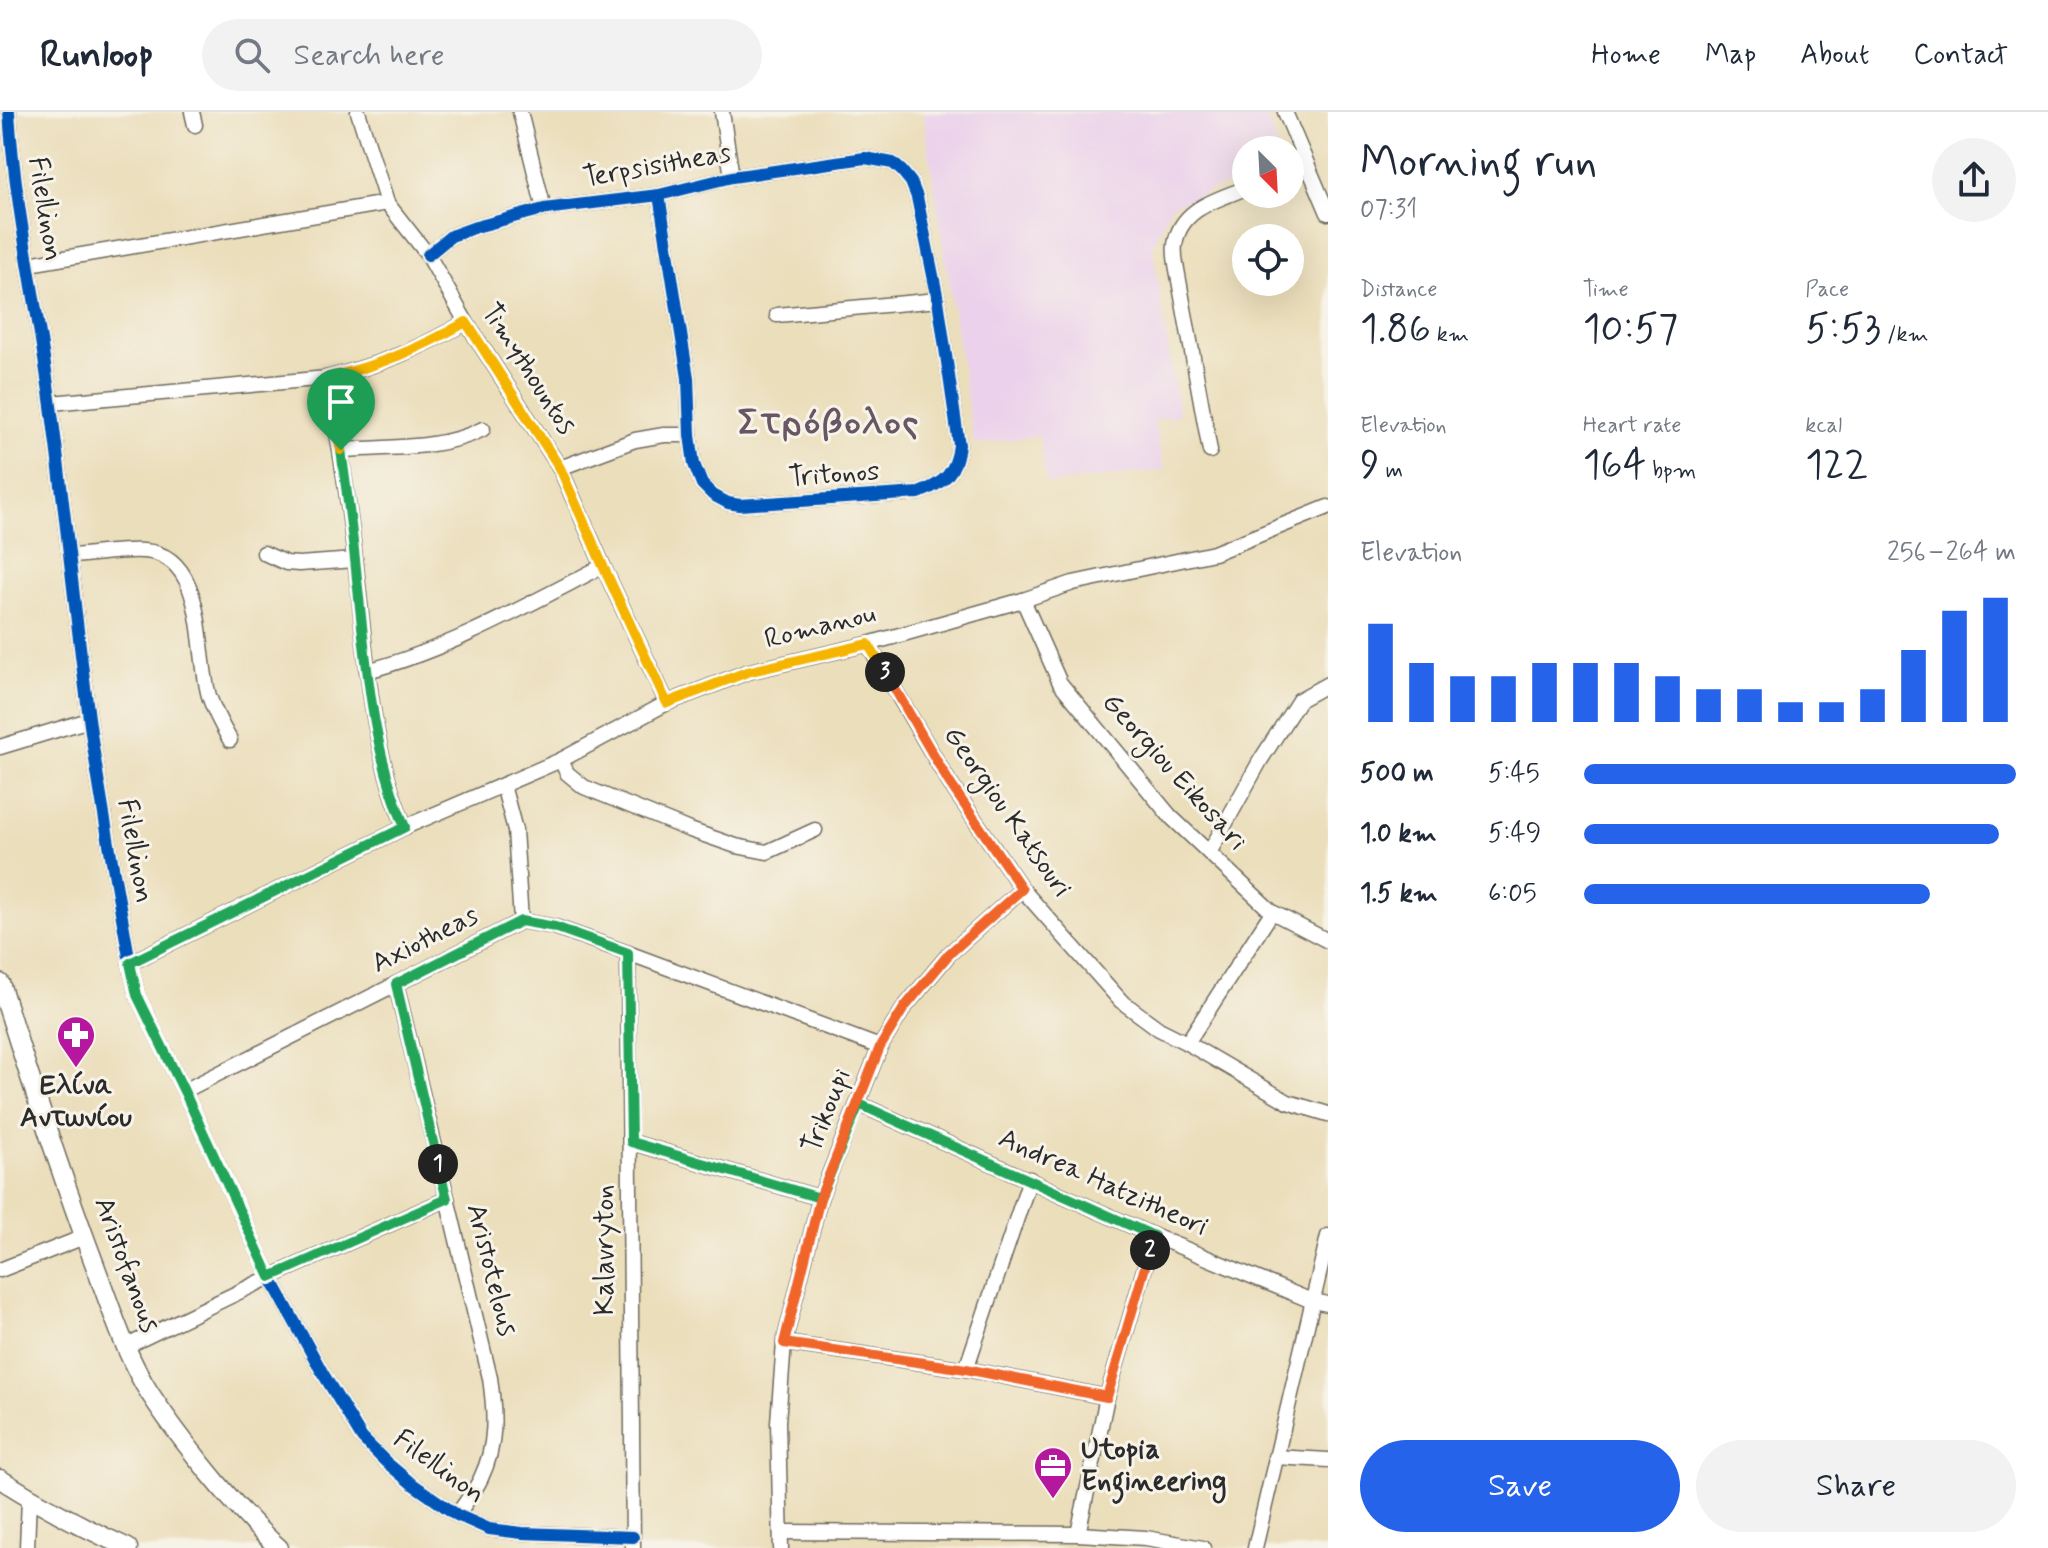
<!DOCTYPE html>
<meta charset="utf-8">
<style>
:root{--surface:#fff;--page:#f2f2f3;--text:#1f2937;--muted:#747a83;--line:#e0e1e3;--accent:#2563eb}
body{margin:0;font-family:Mynerve,sans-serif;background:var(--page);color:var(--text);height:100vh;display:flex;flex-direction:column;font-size:30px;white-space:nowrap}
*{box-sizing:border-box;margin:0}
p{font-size:26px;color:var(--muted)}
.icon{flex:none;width:44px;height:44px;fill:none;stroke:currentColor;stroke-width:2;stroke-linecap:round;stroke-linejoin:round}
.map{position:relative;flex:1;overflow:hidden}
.sheet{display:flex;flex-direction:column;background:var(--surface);width:720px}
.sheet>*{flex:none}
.needle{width:52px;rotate:156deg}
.tools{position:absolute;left:1232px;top:24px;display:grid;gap:16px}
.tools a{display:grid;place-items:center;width:72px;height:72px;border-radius:50%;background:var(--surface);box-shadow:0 8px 32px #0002;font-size:40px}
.pin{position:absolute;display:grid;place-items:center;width:68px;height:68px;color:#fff;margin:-82px -34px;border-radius:50% 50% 50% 0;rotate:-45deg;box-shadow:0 0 8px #0007}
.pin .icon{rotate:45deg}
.km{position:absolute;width:40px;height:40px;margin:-20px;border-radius:50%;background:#222;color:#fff;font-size:22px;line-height:40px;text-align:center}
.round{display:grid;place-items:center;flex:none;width:84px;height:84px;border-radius:42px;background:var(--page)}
.summary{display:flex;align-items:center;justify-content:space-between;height:136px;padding:0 32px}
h1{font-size:44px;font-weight:600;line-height:60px}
.stats{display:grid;grid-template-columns:repeat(3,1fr);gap:12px;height:136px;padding:8px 32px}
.stats div{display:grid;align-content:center}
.stats b{font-size:40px;font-weight:600}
.stats small{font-size:22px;font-weight:400}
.stats p{font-size:22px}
.chart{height:224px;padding:16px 32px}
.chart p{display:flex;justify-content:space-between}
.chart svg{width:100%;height:144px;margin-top:8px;stroke:var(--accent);stroke-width:6}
.primary-button{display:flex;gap:16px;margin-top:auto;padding:16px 32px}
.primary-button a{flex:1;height:92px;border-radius:48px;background:var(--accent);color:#fff;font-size:32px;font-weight:600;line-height:92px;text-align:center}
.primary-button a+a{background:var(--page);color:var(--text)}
ul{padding:0 32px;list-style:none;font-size:26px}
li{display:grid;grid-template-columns:128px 96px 1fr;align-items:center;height:60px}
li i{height:20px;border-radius:10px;background:var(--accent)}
header{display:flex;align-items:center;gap:48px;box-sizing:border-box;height:112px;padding:0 40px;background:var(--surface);border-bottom:2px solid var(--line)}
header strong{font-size:38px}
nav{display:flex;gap:44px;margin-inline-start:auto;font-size:28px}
.search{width:560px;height:72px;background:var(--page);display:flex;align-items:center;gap:20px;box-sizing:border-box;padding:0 28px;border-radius:44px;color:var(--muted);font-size:30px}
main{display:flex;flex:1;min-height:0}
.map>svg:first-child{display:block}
.built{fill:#ebd1eb}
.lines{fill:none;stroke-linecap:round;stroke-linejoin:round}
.minor-casing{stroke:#6e6a5d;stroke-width:17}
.tertiary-casing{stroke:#6e6a5d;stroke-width:21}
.minor{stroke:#fff;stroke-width:14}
.tertiary{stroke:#fff;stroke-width:18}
.cycleway-casing{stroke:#f7f3e8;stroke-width:17}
.cycleway{stroke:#0057b8;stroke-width:12}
.split-1-casing{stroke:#fff;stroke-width:16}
.split-2-casing{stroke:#fff;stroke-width:16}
.split-3-casing{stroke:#fff;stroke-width:16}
.split-4-casing{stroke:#fff;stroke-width:16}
.split-1{stroke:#22a559;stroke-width:10}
.split-2{stroke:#22a559;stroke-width:10}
.split-3{stroke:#f0652b;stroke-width:10}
.split-4{stroke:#f5b400;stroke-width:10}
.labels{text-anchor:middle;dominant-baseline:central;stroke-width:6;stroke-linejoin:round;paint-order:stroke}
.street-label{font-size:28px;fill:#2b2b2b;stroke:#f7f3e8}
.poi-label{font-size:28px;font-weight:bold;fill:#2b2b2b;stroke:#f7f3e8}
.district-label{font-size:36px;font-weight:bold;letter-spacing:2px;fill:#685664;stroke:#f7f3e8}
</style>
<header>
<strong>Runloop</strong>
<div class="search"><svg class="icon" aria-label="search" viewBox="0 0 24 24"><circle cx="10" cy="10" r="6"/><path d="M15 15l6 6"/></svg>Search here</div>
<nav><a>Home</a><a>Map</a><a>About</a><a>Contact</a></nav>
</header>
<main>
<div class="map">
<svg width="1328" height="1436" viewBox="0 0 1328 1436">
<rect width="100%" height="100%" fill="#f7f3e8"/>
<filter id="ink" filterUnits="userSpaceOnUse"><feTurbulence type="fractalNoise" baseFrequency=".0125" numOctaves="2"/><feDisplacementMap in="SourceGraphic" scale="16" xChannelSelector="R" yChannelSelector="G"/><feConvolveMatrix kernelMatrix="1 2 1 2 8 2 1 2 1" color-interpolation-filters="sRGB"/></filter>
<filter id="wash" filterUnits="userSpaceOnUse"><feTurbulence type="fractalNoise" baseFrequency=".006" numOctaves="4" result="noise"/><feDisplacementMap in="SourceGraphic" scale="32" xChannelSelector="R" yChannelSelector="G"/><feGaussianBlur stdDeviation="1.8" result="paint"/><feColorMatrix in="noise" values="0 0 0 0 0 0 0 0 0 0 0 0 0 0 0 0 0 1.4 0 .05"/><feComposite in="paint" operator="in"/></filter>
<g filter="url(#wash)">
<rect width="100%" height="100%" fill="#ebdebb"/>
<!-- built -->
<path class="built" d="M923,0H1264L1279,38H1246V65L1171,94L1152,134L1179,303L1154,308L1164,358L1047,372L1039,323L974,333Z"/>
</g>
<g filter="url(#ink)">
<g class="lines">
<!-- minor casing -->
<g class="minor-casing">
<g id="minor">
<path d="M9,0C15,97 38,197 51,294C65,398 75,502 89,606C100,688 116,770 130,851L137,883L184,979L270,1165L322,1260L362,1326L386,1350L411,1371L457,1403L489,1417L522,1421L633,1425"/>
<path d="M192,0L195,13"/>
<path d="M358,0L387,91L428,143L466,210L560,356L603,454L667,591"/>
<path d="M520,0L544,97"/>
<path d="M722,0L732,65"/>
<path d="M1285,0L1328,101"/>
<path d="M1290,57L1306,50"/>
<path d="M428,143L451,124L476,115L544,97L659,83L732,65L865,46L893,51L902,59L911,70L917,85L938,188L959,333C956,361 944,371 919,381L740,393L728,391L713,383L702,372L694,352L690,323L688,266L659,83"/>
<path d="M29,152L387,91"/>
<path d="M777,203L938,188"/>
<path d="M327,266C339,326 348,386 355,447C366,535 369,632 405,715"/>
<path d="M51,291L327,266C380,253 419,237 466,210"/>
<path d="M341,338C386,335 443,338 483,317"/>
<path d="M1210,339L1176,152C1175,146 1174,139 1175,133C1180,96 1217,88 1246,76"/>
<path d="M560,356L635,328L664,323H690"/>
<path d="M264,441L286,451L299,452L355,448"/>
<path d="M70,444C93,443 122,437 144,439C208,443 196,541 209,584C214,599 222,614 230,628"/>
<path d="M1023,488L1060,571L1170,704L1272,800L1328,829"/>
<path d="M868,532L949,670L1022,777L1121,889L1159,917L1187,931L1288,990L1328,1002"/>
<path d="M367,559C450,537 527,493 603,454"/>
<path d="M0,635L89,608"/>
<path d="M561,648L567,661L584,675L687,717L736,734L767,740L815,718"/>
<path d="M503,673L515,718L521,809"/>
<path d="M1209,741L1260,649L1299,588L1328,572"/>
<path d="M628,841L633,1436"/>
<path d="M130,851L405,715L561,648L667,591L747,560L868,532L1023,488L1073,471L1214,441L1328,395"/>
<path d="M396,872L490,1266C495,1301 497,1333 481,1366C475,1379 465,1391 457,1403"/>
<path d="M1187,931L1272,800"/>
<path d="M184,979L521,809L555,815L628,841L880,935"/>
<path d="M859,992L1154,1124L1312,1189L1328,1192"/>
<path d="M631,1030L820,1086"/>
<path d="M0,1158L84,1125"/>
<path d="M784,1231L966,1257L1107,1285"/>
<path d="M125,1235L270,1165L447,1087"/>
<path d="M966,1257L1030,1067"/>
<path d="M1275,1345L1328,1348"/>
<path d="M782,1420L1078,1422L1146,1426L1203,1436"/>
<path d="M1078,1422L1107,1285L1154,1124"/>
<path d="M27,1436L29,1386"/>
<path d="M781,1436L778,1310L784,1231L820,1086L880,935L904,896L949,842L1022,777"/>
<path d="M1255,1436L1328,1124"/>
</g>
</g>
<!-- tertiary casing -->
<g class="tertiary-casing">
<g id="tertiary">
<path d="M0,871C29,964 59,1057 93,1148C109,1190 122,1233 144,1272C161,1300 181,1326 201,1351C225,1381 250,1411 279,1436"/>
<path d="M0,1367C41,1393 84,1416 128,1436"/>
</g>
</g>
<!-- minor -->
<use href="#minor" class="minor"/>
<!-- tertiary -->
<use href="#tertiary" class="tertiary"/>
<!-- cycleway casing -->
<g class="cycleway-casing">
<g id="cycleway">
<path d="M9,0C15,97 38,197 51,294C65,398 75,502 89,606C100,688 116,770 130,851L137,883L184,979L270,1165L322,1260L362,1326L386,1350L411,1371L457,1403L489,1417L522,1421L633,1425"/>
<path d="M428,143L451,124L476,115L544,97L659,83L732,65L865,46L893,51L902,59L911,70L917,85L938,188L959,333C956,361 944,371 919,381L740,393L728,391L713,383L702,372L694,352L690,323L688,266L659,83"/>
</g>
</g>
<!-- cycleway -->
<use href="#cycleway" class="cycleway"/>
</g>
</g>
<g class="lines" filter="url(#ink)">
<!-- split-1 casing -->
<g class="split-1-casing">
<path id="split-1" d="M341,338C347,381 353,424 357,467C366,549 372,639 405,715L130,851L137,883L184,979L270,1165L447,1087L438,1052"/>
</g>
<!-- split-2 casing -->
<g class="split-2-casing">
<path id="split-2" d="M438,1052L396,872L521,809L555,815L628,841L631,1030L820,1086L859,992L1154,1124L1150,1138"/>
</g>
<!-- split-3 casing -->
<g class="split-3-casing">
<path id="split-3" d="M885,560L949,670L1022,777L949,842L904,896L880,935L820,1086L784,1231L966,1257L1107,1285L1150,1138"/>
</g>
<!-- split-4 casing -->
<g class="split-4-casing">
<path id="split-4" d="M341,338L327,266C380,253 419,237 466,210L560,356L603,454L667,591L747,560L868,532L885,560"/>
</g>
<!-- split-1 -->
<use href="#split-1" class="split-1"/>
<!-- split-2 -->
<use href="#split-2" class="split-2"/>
<!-- split-3 -->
<use href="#split-3" class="split-3"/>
<!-- split-4 -->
<use href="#split-4" class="split-4"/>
</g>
<!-- icons -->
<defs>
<g id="pharmacy-pin" transform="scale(2)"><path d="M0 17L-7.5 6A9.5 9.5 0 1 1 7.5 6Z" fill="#b5179e" stroke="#f7f3e8"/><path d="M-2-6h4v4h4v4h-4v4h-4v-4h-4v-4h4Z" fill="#fff"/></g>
<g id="office-pin" transform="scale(2)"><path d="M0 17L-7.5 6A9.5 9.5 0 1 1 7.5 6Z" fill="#b5179e" stroke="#f7f3e8"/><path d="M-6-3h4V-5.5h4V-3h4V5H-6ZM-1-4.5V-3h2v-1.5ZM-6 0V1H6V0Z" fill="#fff"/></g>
</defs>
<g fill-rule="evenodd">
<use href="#pharmacy-pin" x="76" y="923"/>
<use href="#office-pin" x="1053" y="1354"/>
</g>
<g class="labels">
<!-- street labels -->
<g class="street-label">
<text transform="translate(657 54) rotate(-10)">Terpsisitheas</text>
<text transform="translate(45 97) rotate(81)">Filellinon</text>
<text transform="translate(528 257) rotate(57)">Timythountos</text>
<text transform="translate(834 363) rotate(-4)">Tritonos</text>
<text transform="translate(820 515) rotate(-14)">Romanou</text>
<text transform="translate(1174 660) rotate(48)">Georgiou Eikosari</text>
<text transform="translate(1007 700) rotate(55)">Georgiou Katsouri</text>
<text transform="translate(135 739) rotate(80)">Filellinon</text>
<text transform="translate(425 828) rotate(-27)">Axiotheas</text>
<text transform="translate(827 999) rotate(-68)">Trikoupi</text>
<text transform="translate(1103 1071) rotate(24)">Andrea Hatzitheori</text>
<text transform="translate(605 1138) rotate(-90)">Kalavryton</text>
<text transform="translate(126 1153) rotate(70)">Aristofanous</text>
<text transform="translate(491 1158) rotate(76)">Aristotelous</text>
<text transform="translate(439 1355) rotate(36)">Filellinon</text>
</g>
<!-- poi labels -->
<g class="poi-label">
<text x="76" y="974">Ελίνα<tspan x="76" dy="32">Αντωνίου</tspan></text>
<text x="1081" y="1338" text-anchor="start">Utopia<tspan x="1081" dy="32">Engineering</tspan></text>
</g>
<!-- district labels -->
<g class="district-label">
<text x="829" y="312">Στρόβολος</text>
</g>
</g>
</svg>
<div class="tools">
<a><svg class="needle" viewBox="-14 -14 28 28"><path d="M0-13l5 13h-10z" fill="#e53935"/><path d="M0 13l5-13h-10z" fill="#747a83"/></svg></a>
<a><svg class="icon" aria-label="locate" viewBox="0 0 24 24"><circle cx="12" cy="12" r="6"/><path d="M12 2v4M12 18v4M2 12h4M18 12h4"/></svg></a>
</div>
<div class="pin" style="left:341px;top:338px;background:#1e9e55"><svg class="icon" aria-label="arrive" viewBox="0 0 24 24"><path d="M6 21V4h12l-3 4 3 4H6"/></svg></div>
<b class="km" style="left:438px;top:1052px">1</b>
<b class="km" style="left:1150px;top:1138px">2</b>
<b class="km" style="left:885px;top:560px">3</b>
</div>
<section class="sheet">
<div class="summary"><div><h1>Morning run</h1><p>07:31</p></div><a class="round"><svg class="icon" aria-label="share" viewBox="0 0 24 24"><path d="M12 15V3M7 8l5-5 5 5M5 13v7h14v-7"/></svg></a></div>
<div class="stats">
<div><p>Distance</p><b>1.86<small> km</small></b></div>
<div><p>Time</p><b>10:57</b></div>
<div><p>Pace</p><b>5:53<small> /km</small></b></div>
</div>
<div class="stats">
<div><p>Elevation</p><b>9<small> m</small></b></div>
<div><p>Heart rate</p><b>164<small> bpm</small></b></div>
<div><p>kcal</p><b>122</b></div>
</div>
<div class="chart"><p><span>Elevation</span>256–264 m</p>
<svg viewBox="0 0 160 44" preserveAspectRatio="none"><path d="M5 44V14M15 44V26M25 44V30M35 44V30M45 44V26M55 44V26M65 44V26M75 44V30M85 44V34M95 44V34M105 44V38M115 44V38M125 44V34M135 44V22M145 44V10M155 44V6"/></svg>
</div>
<ul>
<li><b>500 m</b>5:45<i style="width:100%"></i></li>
<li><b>1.0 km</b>5:49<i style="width:96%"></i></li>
<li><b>1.5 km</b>6:05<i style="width:80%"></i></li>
</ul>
<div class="primary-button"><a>Save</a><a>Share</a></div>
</section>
</main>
